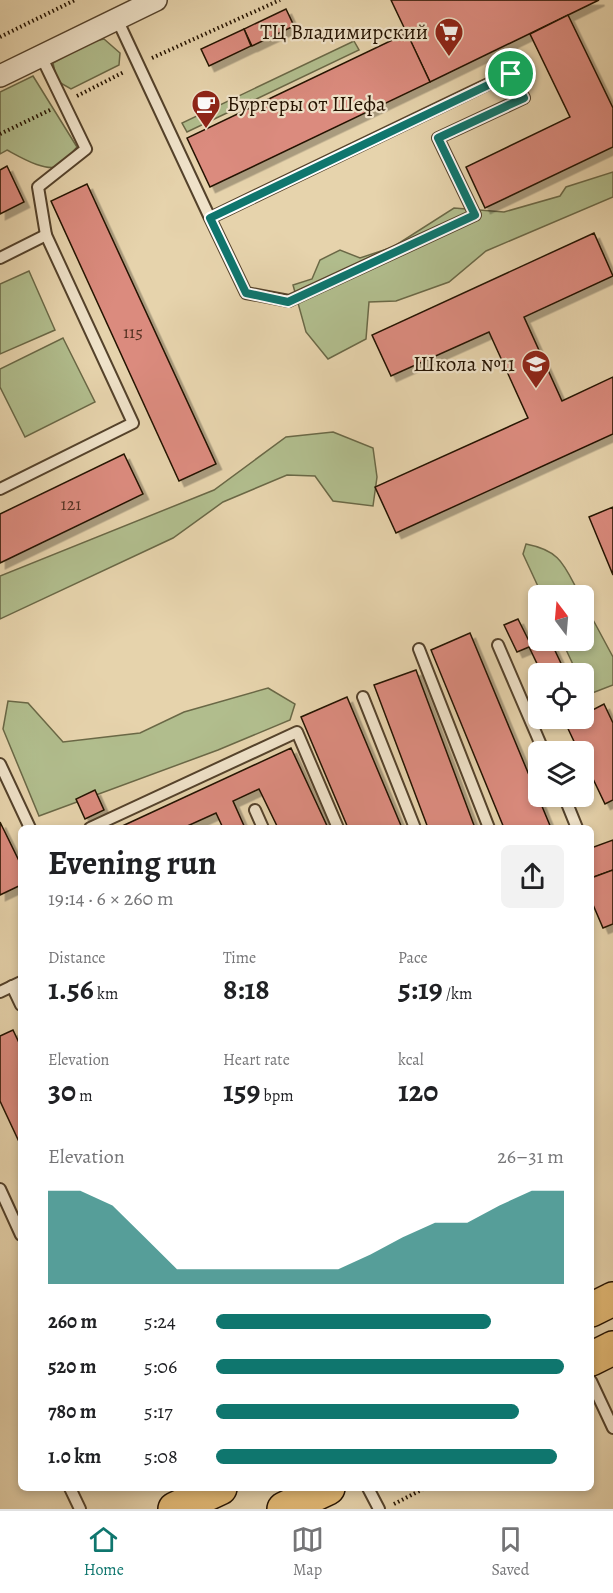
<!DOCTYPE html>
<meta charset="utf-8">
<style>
:root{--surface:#fff;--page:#f2f2f2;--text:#202124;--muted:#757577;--line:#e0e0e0;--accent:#0f766e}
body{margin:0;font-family:Alegreya,serif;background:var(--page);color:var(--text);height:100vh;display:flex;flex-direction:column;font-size:22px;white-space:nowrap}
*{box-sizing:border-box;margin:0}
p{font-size:20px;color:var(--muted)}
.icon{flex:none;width:33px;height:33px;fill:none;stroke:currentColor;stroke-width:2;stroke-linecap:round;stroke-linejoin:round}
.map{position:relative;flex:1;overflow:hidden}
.panel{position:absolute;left:18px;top:825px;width:576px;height:666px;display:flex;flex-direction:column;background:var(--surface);border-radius:9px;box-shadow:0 3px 9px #0003}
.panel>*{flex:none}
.needle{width:39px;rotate:344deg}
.tools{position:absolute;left:528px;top:585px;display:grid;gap:12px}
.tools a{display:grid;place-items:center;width:66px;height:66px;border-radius:9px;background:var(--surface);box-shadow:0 3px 9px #0003;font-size:30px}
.pin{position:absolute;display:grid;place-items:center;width:51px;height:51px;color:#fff;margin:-26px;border:3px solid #fff;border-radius:50%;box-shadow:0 2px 6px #0007}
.round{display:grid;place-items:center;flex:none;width:63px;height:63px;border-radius:9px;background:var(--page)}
.overview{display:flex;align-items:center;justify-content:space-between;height:102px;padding:0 30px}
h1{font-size:33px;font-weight:700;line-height:45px}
.metrics{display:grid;grid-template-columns:repeat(3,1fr);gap:9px;height:102px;padding:6px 30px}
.metrics div{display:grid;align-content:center}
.metrics b{font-size:30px;font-weight:700}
.metrics small{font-size:16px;font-weight:400}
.metrics p{font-size:16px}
.chart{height:168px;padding:12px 30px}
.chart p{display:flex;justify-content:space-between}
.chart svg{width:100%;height:108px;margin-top:6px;fill:var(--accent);opacity:.7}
ul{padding:0 30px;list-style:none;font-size:20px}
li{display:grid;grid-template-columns:96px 72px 1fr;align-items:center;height:45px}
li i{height:15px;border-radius:8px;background:var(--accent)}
.tab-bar{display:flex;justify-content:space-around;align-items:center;height:84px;border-top:2px solid var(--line);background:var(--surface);font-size:16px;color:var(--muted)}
.tab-bar a{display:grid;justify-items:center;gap:3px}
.tab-bar .on{color:var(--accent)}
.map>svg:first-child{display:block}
.green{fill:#b1bd8d;stroke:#6a6846;stroke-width:1.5}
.building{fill:#db8b7e;stroke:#241200;stroke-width:1.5;filter:url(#shadow)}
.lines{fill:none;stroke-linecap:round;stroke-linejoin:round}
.service-casing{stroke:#54422b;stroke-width:14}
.minor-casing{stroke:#54422b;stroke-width:24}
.primary-casing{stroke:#241200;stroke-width:36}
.path{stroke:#241200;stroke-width:4;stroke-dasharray:1.5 3;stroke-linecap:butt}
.service{stroke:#efe2c9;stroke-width:10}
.minor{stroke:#efe2c9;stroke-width:21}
.primary{stroke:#e3ba76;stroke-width:33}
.route-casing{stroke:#fff;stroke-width:12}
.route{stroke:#0f766e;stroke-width:8}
.labels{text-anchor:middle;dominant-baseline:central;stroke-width:4.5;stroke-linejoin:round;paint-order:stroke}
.number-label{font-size:18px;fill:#523020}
.poi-label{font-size:21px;fill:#241200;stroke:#efe2c9;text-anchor:end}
</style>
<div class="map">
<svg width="613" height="1509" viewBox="0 0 613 1509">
<defs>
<filter id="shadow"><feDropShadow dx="5.5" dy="5.5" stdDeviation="0" flood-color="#0004"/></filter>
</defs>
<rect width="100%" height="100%" fill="#e6d3ac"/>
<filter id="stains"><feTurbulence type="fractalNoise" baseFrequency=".00333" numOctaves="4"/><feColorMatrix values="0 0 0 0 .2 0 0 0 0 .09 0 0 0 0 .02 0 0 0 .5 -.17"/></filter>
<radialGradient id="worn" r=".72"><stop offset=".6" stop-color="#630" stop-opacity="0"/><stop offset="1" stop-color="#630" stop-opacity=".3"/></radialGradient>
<!-- green -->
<g class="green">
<path d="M104,39L120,53L119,65L71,89L57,81L53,63L91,42Z"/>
<path d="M354,41L359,50L187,132L182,123Z"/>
<path d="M33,76L77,147C72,152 67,161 61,165C48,174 20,157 7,150L0,154V92Z"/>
<path d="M613,172V197L486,251L449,282L396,301L369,302L366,339L328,359L306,332L293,285L312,279L320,260L340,250L360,258L393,247L454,208L504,212L560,196L566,187Z"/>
<path d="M29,271L55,330L0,354V284Z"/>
<path d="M63,338L95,402L25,437L0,387V369Z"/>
<path d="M333,432L373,448L377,477L373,506L333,501L315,476L287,475L223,502L173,538L0,619V576L214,490L286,437Z"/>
<path d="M526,544C562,551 564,566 580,595H542L523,554Z"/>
<path d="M584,603L613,657V685L587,695L584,688V674L577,673L562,641L584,640Z"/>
<path d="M268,688L295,704L290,720L218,750L39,816L3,729L8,701L28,703L63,742L140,733L184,712Z"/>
</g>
<!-- building -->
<g class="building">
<path d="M391,0H599L430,82Z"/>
<path d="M286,9L294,26L252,46L244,29Z"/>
<path d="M568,15L613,108V147L485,208L466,167L570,117L530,34Z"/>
<path d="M244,29L251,46L209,66L201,49Z"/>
<path d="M407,33L430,82L210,187L187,138Z"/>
<path d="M7,166L24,202L0,214V170Z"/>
<path d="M87,184L216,464L179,481L51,201Z"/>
<path d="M594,233L613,276L524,317L562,401L613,377V434L396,533L375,487L528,418L489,332L391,376L372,335Z"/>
<path d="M124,454L143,494L0,563V514Z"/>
<path d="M613,507V575L589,517Z"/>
<path d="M518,619L529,641L538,637V640H550L566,674H542L529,647L517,652L504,625Z"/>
<path d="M470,633L551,828H504L431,650Z"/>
<path d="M416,670L475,828H428L374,685Z"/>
<path d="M347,697L402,828H348L301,717Z"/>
<path d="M604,704L613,723V800L605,804L584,760V752H579L563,718H584V711L585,714Z"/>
<path d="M291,748L328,828H278L259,789L233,801L245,828H223L216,813L183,828H118Z"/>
<path d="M95,790L104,810L85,819L76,799Z"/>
<path d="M0,822L21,865V885L0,895Z"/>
<path d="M613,840V870L591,878V848Z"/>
<path d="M613,870V924L603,928L591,900V878Z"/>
<path d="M13,1030L21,1047V1146L0,1101V1036Z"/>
</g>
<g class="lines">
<!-- service casing -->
<g class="service-casing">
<g id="service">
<path d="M117,19L210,218L511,73L524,98L438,138L475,215L289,301L246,293L210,218"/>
<path d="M0,258L46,235"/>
<path d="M0,489L133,423L46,235L38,187L86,149L41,56"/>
<path d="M498,645L544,752"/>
<path d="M419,649L489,828"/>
<path d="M363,697L415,828"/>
<path d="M0,764L30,828"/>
<path d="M564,796L577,828"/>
<path d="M255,810L263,828"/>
<path d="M90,828L297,732L338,828"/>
<path d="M12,986L21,1005"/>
<path d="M0,992L21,982"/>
<path d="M0,1189L21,1235"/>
<path d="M591,1381L613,1428"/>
<path d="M70,1488L80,1509"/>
<path d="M368,1488L379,1509"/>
</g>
</g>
<!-- minor casing -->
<g class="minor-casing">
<path id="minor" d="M0,76L156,0"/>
</g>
<!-- primary casing -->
<g class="primary-casing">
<g id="primary">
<path d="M591,1310L613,1299"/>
<path d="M591,1359L613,1348"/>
<path d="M175,1509L220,1488"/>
<path d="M284,1509L328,1488"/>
</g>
</g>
<!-- path -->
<g class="path">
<path d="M0,37L75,0"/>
<path d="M152,58L280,0"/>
<path d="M77,96L124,72"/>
<path d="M0,134L52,109"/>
<path d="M394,1504L425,1488"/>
</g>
<!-- service -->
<use href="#service" class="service"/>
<!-- minor -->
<use href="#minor" class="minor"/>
<!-- primary -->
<use href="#primary" class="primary"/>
</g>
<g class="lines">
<!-- route casing -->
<g class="route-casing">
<path id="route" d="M511,74L524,98L438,138L475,215L288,302L246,293L210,218Z"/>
</g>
<!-- route -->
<use href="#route" class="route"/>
</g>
<!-- icons -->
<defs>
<g id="supermarket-pin" transform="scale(1.5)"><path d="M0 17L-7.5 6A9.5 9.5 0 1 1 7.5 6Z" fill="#8f2418" stroke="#efe2c9"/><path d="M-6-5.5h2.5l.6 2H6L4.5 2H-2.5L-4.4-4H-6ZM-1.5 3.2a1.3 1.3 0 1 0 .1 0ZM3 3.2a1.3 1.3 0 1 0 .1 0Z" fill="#fff"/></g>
<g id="cafe-pin" transform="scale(1.5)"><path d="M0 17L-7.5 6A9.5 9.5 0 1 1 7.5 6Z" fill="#8f2418" stroke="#efe2c9"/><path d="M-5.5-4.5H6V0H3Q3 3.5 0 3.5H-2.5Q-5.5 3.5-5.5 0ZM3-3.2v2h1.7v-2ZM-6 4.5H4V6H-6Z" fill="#fff"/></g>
<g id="school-pin" transform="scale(1.5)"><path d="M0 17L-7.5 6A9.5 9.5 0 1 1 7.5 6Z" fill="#8f2418" stroke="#efe2c9"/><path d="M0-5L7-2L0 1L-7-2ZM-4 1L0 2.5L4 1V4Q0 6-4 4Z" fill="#fff"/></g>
</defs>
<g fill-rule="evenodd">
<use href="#supermarket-pin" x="449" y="32"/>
<use href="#cafe-pin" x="206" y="104"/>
<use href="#school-pin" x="536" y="364"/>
</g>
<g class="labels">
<!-- number labels -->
<g class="number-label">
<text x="133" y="332">115</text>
<text x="71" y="504">121</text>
</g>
<!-- poi labels -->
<g class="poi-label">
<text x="428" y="32">ТЦ Владимирский</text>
<text x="227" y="104" text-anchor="start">Бургеры от Шефа</text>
<text x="515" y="364">Школа №11</text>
</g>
</g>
<rect width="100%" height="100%" filter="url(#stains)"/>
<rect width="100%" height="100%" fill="url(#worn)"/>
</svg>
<div class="tools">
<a><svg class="needle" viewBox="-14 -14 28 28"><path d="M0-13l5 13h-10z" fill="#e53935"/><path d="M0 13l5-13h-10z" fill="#757577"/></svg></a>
<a><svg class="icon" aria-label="locate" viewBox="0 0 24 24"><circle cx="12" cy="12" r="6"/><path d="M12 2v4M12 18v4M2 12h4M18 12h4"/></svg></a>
<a><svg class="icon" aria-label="layers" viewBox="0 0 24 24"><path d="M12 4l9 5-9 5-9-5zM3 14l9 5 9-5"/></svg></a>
</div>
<div class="pin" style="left:511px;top:74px;background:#1e9e55"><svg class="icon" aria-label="arrive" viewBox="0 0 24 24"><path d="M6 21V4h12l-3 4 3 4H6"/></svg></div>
<section class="panel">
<div class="overview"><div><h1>Evening run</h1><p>19:14 · 6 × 260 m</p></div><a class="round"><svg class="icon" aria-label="share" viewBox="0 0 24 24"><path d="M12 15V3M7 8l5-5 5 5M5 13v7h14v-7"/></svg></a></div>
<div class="metrics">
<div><p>Distance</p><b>1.56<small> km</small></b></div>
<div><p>Time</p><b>8:18</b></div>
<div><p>Pace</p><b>5:19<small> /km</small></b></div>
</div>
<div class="metrics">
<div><p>Elevation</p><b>30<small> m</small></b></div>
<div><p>Heart rate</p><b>159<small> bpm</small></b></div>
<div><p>kcal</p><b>120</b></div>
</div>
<div class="chart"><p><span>Elevation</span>26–31 m</p>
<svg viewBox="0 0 160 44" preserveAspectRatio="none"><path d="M0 44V6L10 6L20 12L30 25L40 38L50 38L60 38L70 38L80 38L90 38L100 32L110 25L120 19L130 19L140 12L150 6L160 6V44z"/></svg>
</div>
<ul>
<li><b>260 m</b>5:24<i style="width:79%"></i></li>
<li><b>520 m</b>5:06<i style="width:100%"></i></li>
<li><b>780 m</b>5:17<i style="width:87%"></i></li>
<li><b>1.0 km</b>5:08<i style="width:98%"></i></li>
</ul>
</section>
</div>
<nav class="tab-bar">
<a class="on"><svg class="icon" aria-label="home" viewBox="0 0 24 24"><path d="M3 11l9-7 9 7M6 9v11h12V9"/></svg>Home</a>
<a><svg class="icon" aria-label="map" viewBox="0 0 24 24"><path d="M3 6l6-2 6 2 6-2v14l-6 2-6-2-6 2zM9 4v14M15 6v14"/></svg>Map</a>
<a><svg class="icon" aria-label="saved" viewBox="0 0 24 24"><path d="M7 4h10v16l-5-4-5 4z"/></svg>Saved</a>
</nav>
